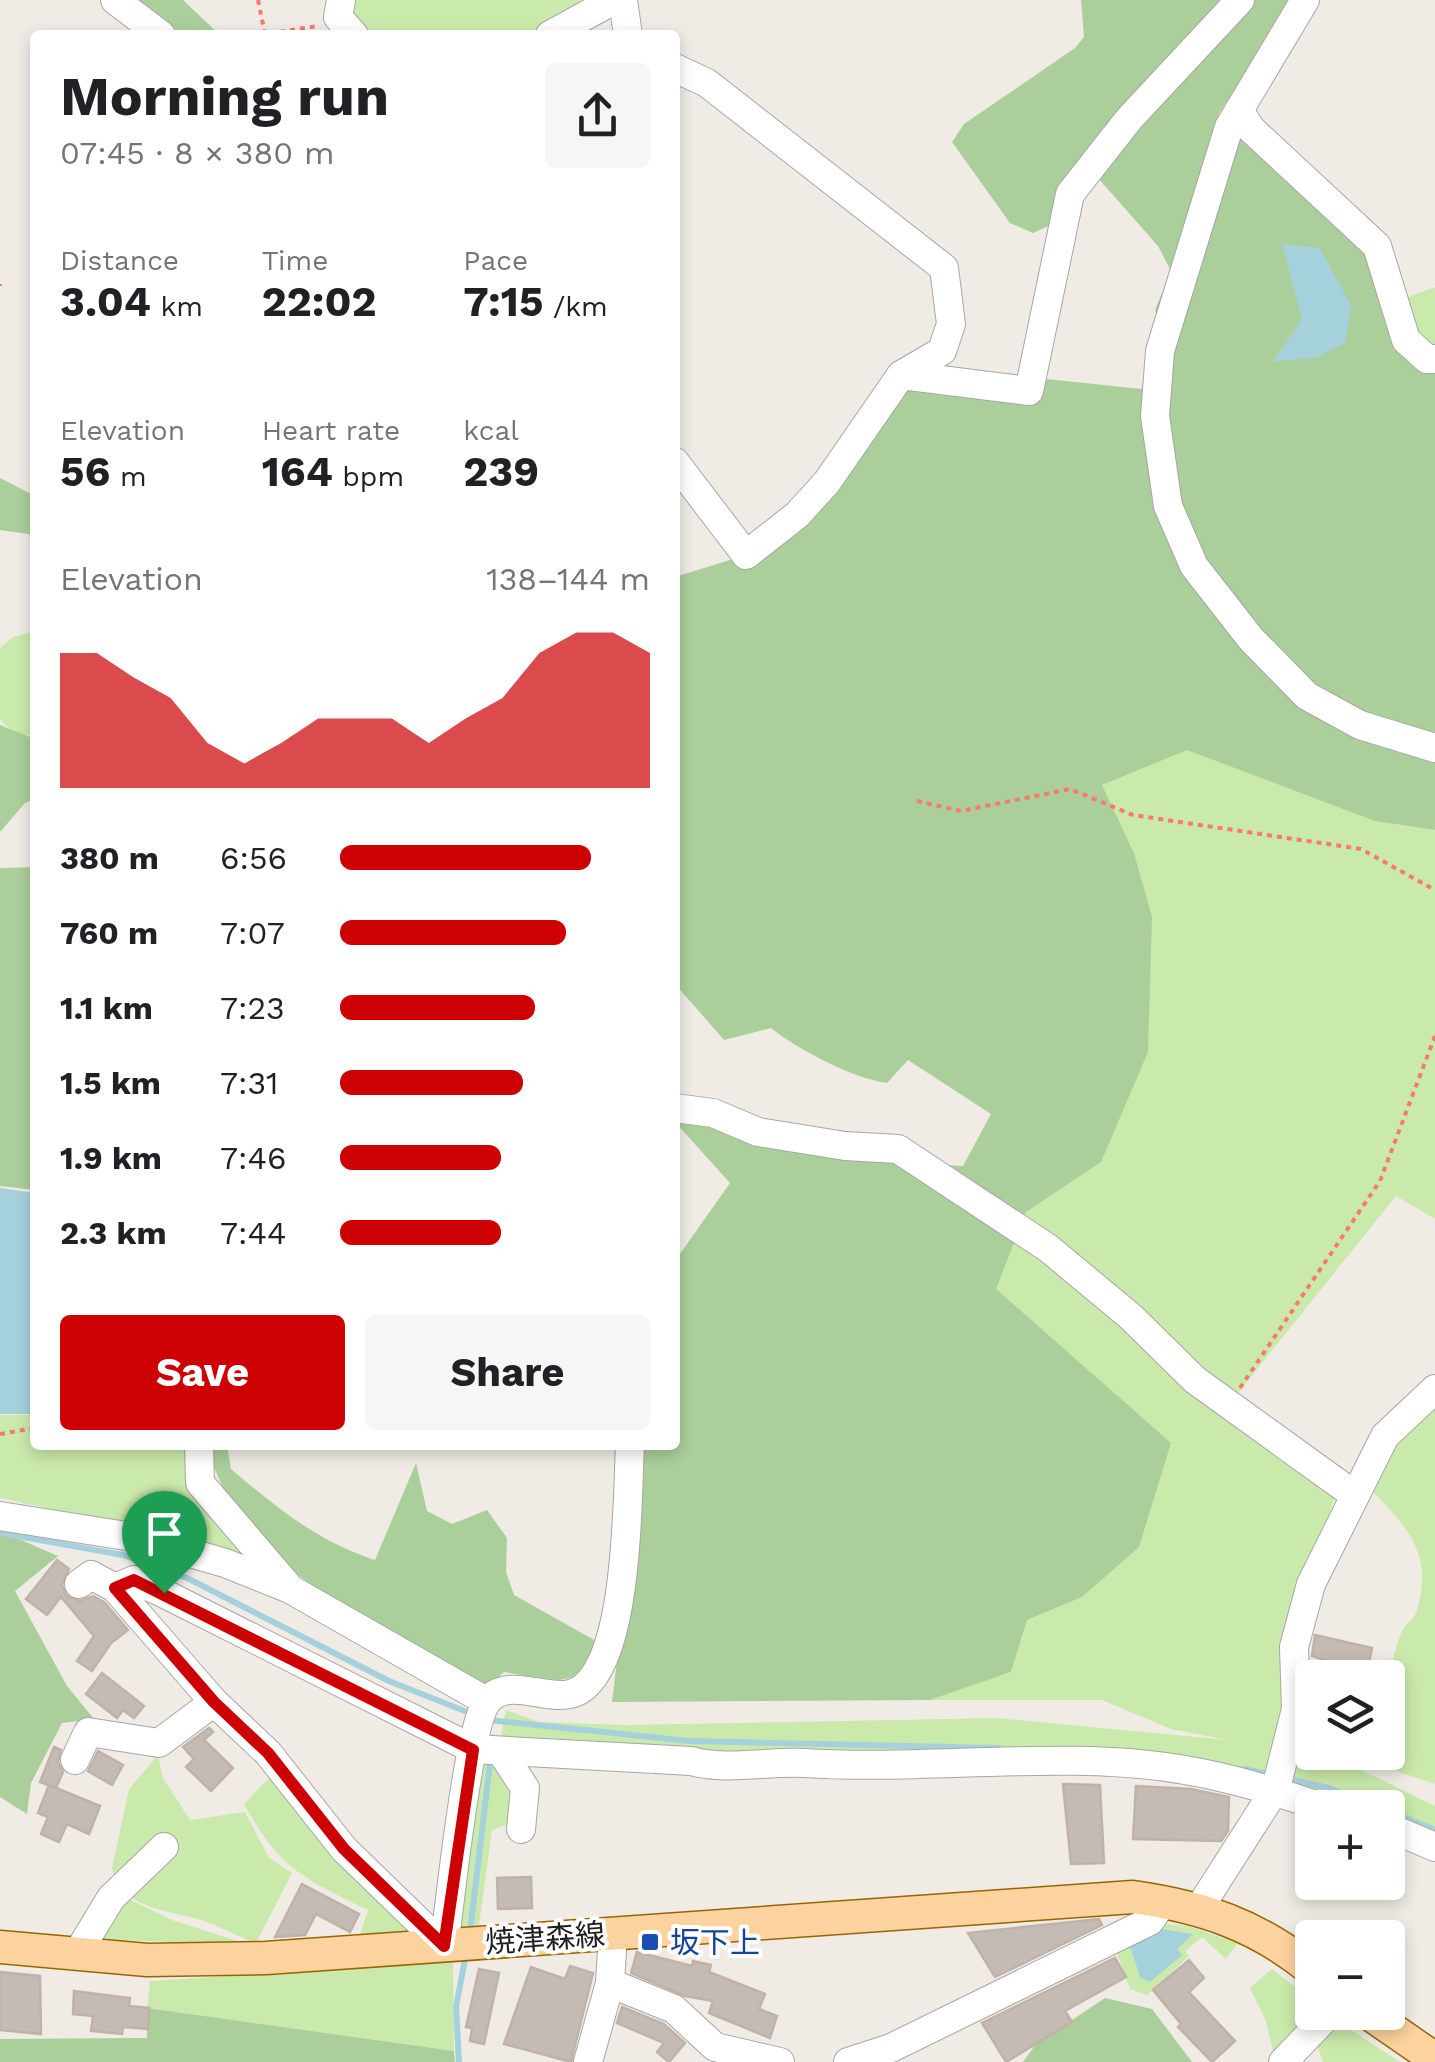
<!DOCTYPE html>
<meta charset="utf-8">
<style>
:root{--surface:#fff;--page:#f6f6f6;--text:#202124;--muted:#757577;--accent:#cd0003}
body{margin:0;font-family:"Work Sans","Noto Sans JP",sans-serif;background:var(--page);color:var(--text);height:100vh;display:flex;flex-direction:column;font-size:38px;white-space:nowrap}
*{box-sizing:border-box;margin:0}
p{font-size:32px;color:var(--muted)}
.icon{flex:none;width:55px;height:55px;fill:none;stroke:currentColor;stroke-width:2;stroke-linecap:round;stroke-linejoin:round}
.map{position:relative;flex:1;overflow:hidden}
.side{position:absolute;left:30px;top:30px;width:650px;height:1420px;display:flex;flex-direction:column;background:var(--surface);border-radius:10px;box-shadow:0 5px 15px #0003}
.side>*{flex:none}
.fabs{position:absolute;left:1295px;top:1660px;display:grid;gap:20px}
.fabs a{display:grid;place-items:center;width:110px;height:110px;border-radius:10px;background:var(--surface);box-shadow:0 5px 15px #0003;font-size:50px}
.pin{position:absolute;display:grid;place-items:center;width:85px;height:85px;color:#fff;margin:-102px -42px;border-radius:50% 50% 50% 0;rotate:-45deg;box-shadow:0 0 10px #0007}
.pin .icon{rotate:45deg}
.round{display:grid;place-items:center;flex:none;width:105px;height:105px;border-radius:10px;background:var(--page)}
.headline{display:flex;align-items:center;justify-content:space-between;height:170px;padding:0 30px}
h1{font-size:55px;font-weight:700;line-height:75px}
.figures{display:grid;grid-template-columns:repeat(3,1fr);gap:15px;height:170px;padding:10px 30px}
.figures div{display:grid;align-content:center}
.figures b{font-size:42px;font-weight:700}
.figures small{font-size:28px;font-weight:400}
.figures p{font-size:28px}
.chart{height:280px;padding:20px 30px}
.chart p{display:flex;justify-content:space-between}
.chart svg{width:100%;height:180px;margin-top:10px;fill:var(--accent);opacity:.7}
.primary-button{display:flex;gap:20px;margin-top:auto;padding:20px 30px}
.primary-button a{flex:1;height:115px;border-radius:10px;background:var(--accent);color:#fff;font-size:40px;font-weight:700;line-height:115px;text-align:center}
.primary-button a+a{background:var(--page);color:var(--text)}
ul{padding:0 30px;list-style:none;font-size:32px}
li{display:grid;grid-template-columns:160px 120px 1fr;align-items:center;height:75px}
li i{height:25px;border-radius:12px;background:var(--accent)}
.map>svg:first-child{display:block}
.grass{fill:#caeaab}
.forest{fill:#aacf9a}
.water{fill:#a5d1dd}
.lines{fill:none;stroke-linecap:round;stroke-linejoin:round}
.stream{stroke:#a5d1dd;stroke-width:6}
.building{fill:#c4bbb4;stroke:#c1b2a7;stroke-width:2.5}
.minor-casing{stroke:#a6a6a6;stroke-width:30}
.major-casing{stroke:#996500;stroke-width:35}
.path{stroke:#fa786c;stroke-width:4;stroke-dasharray:5 5;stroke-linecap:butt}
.minor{stroke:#fff;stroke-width:28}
.major{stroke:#fcd29e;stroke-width:32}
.route-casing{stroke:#fff;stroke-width:20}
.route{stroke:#cd0003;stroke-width:12}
.transit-dot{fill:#1a4fb4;stroke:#fff;stroke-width:4}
.labels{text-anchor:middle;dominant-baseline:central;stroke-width:8;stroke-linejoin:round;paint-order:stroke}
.street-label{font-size:30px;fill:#1f1f1f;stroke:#fff}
.transit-label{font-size:30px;fill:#164399;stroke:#fff;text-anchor:start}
</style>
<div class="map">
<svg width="1435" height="2062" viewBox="0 0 1435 2062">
<rect width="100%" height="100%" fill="#f0ece5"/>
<!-- grass -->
<g class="grass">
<path d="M328,0H614L550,35H353Z"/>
<path d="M1435,287V354L1427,359L1395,302Z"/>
<path d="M35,631V736C22,737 7,729 0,719V648L13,637Z"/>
<path d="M1193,743L1375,821L1435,830V1219L1396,1196L1229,1404L1337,1492L1284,1645L1286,1708L1277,1745L1312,1747V1752L1326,1753L1435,1806V1856L1388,1839V1808H1312L1187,1780L1029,1766L499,1746L506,1710L539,1722L625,1725L997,1718L1228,1740L1171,1729L1102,1700H930L1011,1672L1027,1620L1082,1597L1171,1444L996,1289L1134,853L1102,785Z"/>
<path d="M1435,1406V1784L1341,1753L1388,1752C1388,1713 1386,1667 1402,1631C1405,1624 1413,1620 1416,1613C1435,1554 1407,1526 1369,1488L1397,1441Z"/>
<path d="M0,1415H35V1445H194L254,1562L189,1538L0,1498Z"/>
<path d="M158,1755L163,1778L190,1820L245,1812L269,1858L292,1873L256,1943C240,1937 226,1930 212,1924C178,1909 122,1914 112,1868L129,1789Z"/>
<path d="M480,1757L510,1779L513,1822L492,1830L479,1925L456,1934Z"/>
<path d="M269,1778L277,1784L418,1933L359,1937L368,1910C303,1878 280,1869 244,1804Z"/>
<path d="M116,1893L172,1920L250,1945L90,1939Z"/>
<path d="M1154,1923L1188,1926L1238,1943L1226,1959L1202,1937L1185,1951L1189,1956L1147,1995L1130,1989L1115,1948Z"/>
<path d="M453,1962L454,2051L147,2008L150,1981Z"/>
<path d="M1272,1969L1312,2000V2012L1275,2059L1266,2021L1250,1988Z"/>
<path d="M1339,2022L1400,2062H1323L1317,2045Z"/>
</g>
<!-- forest -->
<g class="forest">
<path d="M130,0H183L220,35H180Z"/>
<path d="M1081,0H1292L1218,115L1300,175L1377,246L1407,349L1435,354V830L1375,821L1187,750L1102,785L1134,853L1152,917L1148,1052L1101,1162L1026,1212L996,1289L1171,1443L1139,1547L1082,1597L1027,1620L1011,1672L930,1700L612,1702L643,1445H675V1261L730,1183L675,1122V1110L866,1161L963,1166L991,1114L908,1060L887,1083C854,1079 797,1049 771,1028L724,1040L675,984V577L746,555L901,375L1029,391L1047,379L1141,389L1164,339L1155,310L1171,271L1158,246L1098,178L1053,224L1033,233L1010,223L952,142L964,124L1075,48L1084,37Z"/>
<path d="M0,478L35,496V535L0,530Z"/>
<path d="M0,725L35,739V799L25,803L0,832Z"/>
<path d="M35,867V1190L0,1186V868Z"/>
<path d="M208,1445H227L231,1469C277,1508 317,1541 375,1560L416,1463L427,1511L452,1524L487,1510L507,1538L506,1572L514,1595L596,1641L595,1651L575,1677L554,1681L504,1672L485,1689C389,1635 232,1563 208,1445Z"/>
<path d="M0,1531L58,1556L15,1591L67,1686L94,1719L62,1723L31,1783L27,1814L0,1797Z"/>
<path d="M1105,1998L1152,2009L1192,2062H1023L1036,2044Z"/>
<path d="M147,2008L454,2051L455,2062H0V2039L147,2038Z"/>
</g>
<!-- water -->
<g class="water">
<path d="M1282,244L1320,248L1351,306L1345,343L1318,357L1273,362L1302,319Z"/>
<path d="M0,1188L35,1193V1414H0Z"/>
<path d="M1156,1928L1193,1934L1177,1949L1182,1955L1150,1982L1140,1977L1130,1946Z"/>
</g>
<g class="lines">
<!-- stream -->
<g class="stream">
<path d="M0,1533L123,1555L187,1578L389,1681L472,1714"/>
<path d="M488,1720L689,1741L999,1748"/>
<path d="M1245,1769L1272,1775"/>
<path d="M1284,1778L1329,1788L1378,1808"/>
<path d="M1388,1811L1435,1830"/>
<path d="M470,1932L490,1763"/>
<path d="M459,2062L456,2007L466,1954"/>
</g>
</g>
<!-- building -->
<g class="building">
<path d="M57,1560L69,1569L62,1585L66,1595L80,1601L93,1596L104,1602L128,1630L111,1643L92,1671L77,1661L94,1636L61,1597L47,1615L26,1599Z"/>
<path d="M1315,1635L1372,1648L1366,1678H1320L1324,1660L1312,1656Z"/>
<path d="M102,1673L144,1706L134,1718L123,1710L117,1718L86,1694Z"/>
<path d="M209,1728L213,1732L204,1740L233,1768L211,1791L186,1767L194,1759L183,1747Z"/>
<path d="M54,1747L61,1750L58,1762L63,1772L56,1788L40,1782Z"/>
<path d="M98,1751L123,1765L112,1785L88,1771Z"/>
<path d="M1063,1784L1100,1785L1104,1863L1071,1864Z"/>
<path d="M49,1785L100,1806L89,1834L67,1824L59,1842L41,1834L48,1817L38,1813Z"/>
<path d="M1136,1786L1191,1789L1229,1797L1228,1831L1221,1841L1133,1839Z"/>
<path d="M531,1877L532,1908L498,1909L497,1878Z"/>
<path d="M302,1884L359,1914L350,1932L316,1914L305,1935L275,1937Z"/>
<path d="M1099,1919L1102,1925L995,1977L968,1933Z"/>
<path d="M637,1952L692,1966L693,1961L711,1965L709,1972L765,1994L759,2009L777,2016L770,2038L709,2013L713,2001L685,1996L631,1973Z"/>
<path d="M1115,1958L1126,1977L1065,2011L1072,2022L1006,2062L982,2023Z"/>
<path d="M1189,1960L1204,1978L1189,1992L1235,2041L1212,2062L1178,2027L1181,2024L1153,1990Z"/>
<path d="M570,1966L593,1973L571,2062L504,2044L531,1967L565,1979Z"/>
<path d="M479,1969L499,1973L484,2044L470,2041L472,2028L466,2027Z"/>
<path d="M0,1972L40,1976L41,2034L0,2030Z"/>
<path d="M74,1991L130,1998L129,2006L149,2008L148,2029L123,2027L122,2034L91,2031L93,2016L73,2014Z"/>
<path d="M622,2007L664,2024L685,2043L669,2062L657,2052L664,2043L617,2023Z"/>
</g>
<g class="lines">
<!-- minor casing -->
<g class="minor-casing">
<g id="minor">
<path d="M115,0L161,35"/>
<path d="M341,0L338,17L354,35"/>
<path d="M623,0L628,35"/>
<path d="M1305,0L1229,127L1160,351L1155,416L1168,506L1194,566L1251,639L1307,696L1360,725L1435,748"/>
<path d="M550,35L614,0"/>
<path d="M675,68L707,83L944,268L951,324L942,351L901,375L827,482L797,515L746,555L675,462"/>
<path d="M1239,110L1251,129L1377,246L1406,340L1427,359H1435"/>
<path d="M901,375L1029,391L1070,194L1129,119L1240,0"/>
<path d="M675,1108L713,1113L758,1132L845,1146L898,1149L1048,1248L1131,1317L1195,1380L1353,1494"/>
<path d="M199,1445L200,1483L288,1586"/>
<path d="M0,1516L139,1538L225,1563L290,1589L486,1701"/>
<path d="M79,1584L91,1575L115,1588L214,1702L268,1753L344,1849L444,1946"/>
<path d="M115,1588L134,1580L163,1593L473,1749L691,1761C727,1771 765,1761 804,1763C925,1771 1067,1749 1185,1770C1233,1778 1280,1793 1325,1808"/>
<path d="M502,1753L525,1788L521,1829"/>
<path d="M75,1760L88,1732L159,1743L214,1702"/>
<path d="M1388,1827L1435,1847"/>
<path d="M1200,1907L1276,1788L1296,1709L1294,1647L1311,1584L1385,1436L1435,1389"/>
<path d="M444,1946C450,1906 468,1720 489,1699C510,1678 545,1700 570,1694C630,1681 627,1495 630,1445"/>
<path d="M77,1954L111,1898L164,1847"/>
<path d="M610,1983L674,2009L715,2047L780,2062"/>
<path d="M588,2062L610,1983L613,1933"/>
<path d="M848,2062L891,2048L1150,1921L1164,1901"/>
<path d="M1283,2062L1331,2012"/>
</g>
</g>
<!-- major casing -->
<g class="major-casing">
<g id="major">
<path d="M0,1947L147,1960L266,1958L1133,1897C1203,1907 1257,1925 1312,1970"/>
<path d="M1367,2012L1435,2059"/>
</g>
</g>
<!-- path -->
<g class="path">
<path d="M258,0L265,34L318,26"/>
<path d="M0,286V284"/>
<path d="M917,801L961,811L1070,789L1133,815L1361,849L1435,890"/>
<path d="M1240,1388L1380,1181L1435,1036"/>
<path d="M0,1434L35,1428"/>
</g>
<!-- minor -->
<use href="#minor" class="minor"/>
<!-- major -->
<use href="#major" class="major"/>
</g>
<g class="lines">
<!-- route casing -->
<g class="route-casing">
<path id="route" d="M134,1580L473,1750L444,1946L344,1849L268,1753L214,1702L115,1588Z"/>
</g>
<!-- route -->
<use href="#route" class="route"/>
</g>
<!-- markers -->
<rect class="transit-dot" x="640" y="1932" width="20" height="20" rx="5"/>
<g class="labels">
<!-- street labels -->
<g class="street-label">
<text transform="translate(545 1938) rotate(-4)">焼津森線</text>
</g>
<!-- transit labels -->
<g class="transit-label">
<text x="670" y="1942">坂下上</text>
</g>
</g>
</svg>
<div class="fabs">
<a><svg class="icon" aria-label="layers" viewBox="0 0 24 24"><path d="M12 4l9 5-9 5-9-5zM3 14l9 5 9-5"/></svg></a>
<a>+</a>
<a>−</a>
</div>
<div class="pin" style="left:164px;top:1593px;background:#1e9e55"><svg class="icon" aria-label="arrive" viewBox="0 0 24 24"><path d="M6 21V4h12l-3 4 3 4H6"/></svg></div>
<section class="side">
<div class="headline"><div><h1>Morning run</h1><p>07:45 · 8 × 380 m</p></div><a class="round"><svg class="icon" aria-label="share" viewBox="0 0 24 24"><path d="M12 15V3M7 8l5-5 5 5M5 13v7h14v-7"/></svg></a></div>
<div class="figures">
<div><p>Distance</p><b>3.04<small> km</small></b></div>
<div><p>Time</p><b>22:02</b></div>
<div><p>Pace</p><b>7:15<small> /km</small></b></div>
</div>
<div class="figures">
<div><p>Elevation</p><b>56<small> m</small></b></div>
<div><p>Heart rate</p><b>164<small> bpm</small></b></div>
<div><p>kcal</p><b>239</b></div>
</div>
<div class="chart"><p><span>Elevation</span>138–144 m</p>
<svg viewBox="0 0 160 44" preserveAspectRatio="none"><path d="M0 44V11L10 11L20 17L30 22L40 33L50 38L60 33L70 27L80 27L90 27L100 33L110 27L120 22L130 11L140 6L150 6L160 11V44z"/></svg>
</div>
<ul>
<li><b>380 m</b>6:56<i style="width:81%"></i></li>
<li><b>760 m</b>7:07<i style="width:73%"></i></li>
<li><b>1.1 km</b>7:23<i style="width:63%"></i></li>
<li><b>1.5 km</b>7:31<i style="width:59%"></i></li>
<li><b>1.9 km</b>7:46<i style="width:52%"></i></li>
<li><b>2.3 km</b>7:44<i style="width:52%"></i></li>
</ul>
<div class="primary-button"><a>Save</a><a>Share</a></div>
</section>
</div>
